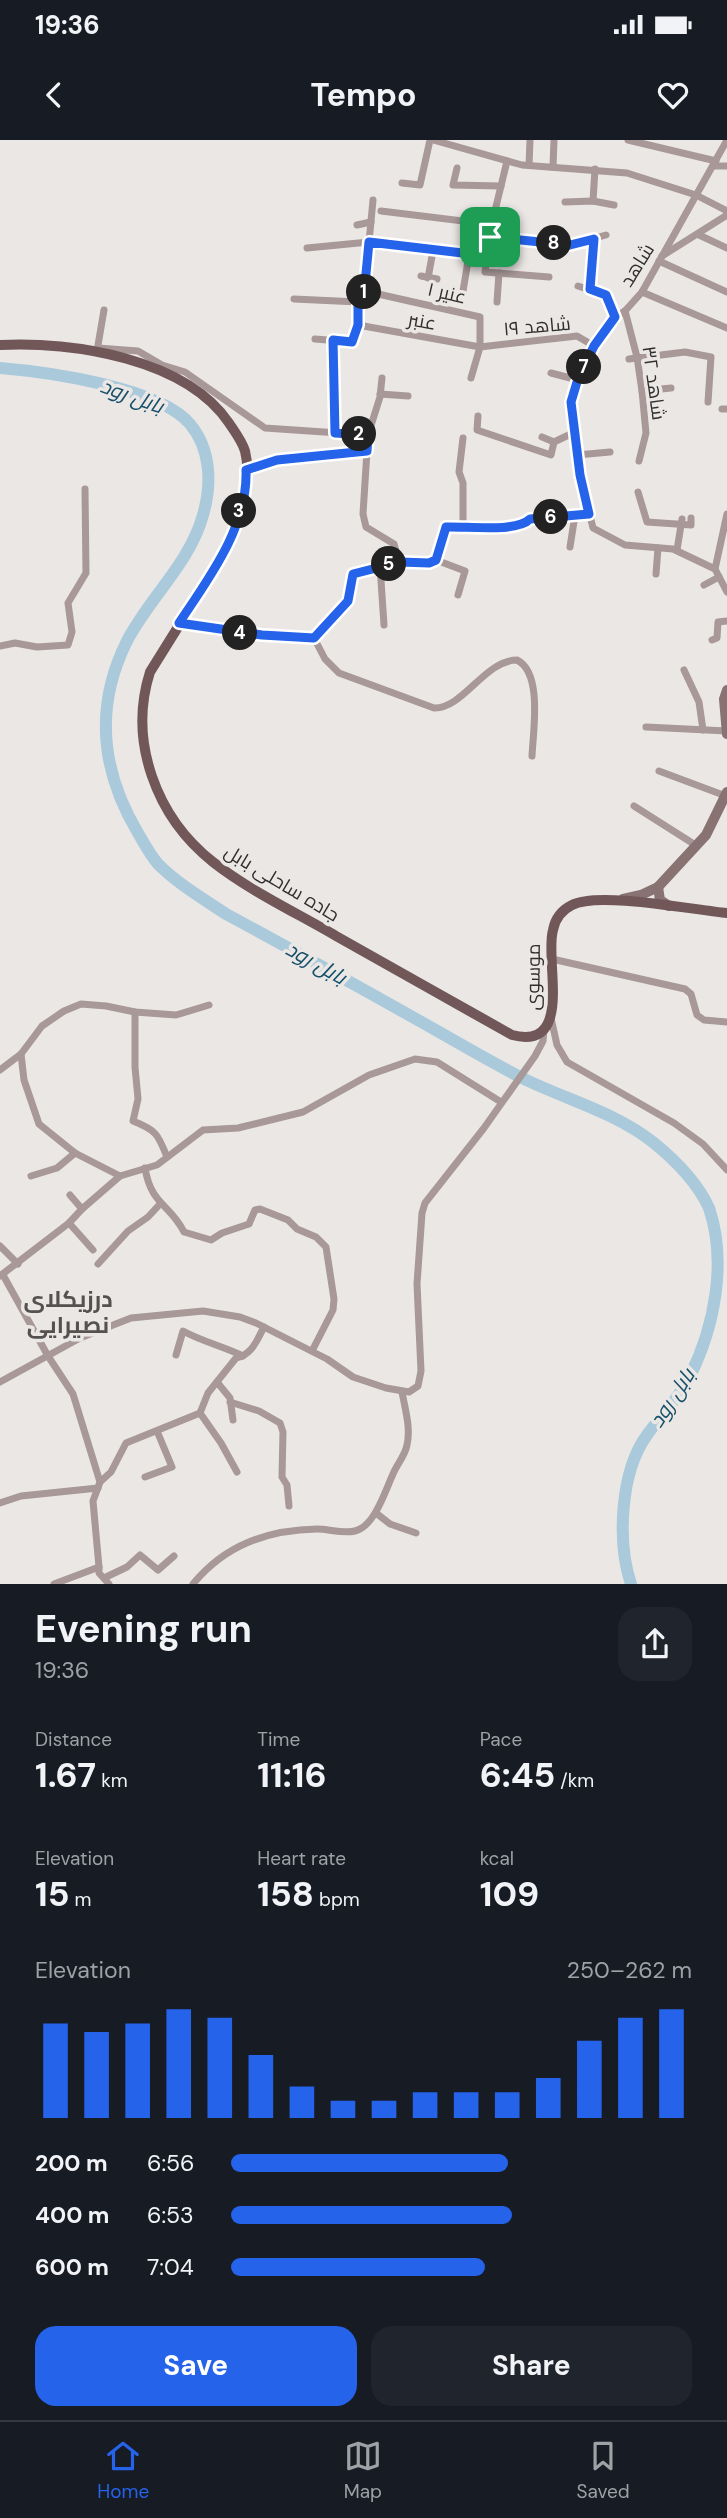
<!DOCTYPE html>
<meta charset="utf-8">
<style>
:root{--surface:#171b24;--page:#20242c;--text:#f1f3f6;--muted:#9ea1a6;--line:#363941;--accent:#2563eb}
body{margin:0;font-family:"DM Sans",Cairo,sans-serif;background:var(--page);color:var(--text);height:100vh;display:flex;flex-direction:column;font-size:26px;white-space:nowrap}
*{box-sizing:border-box;margin:0}
p{font-size:23px;color:var(--muted)}
.icon{flex:none;width:38px;height:38px;fill:none;stroke:currentColor;stroke-width:2;stroke-linecap:round;stroke-linejoin:round}
.map{position:relative;height:1444px;overflow:hidden}
.drawer{display:flex;flex-direction:column;background:var(--surface);flex:1}
.drawer>*{flex:none}
.pin{position:absolute;display:grid;place-items:center;width:60px;height:60px;color:#fff;margin:-30px;border-radius:14px;box-shadow:0 4px 10px #0006}
.km{position:absolute;width:35px;height:35px;margin:-18px;border-radius:50%;background:#222;color:#fff;font-size:19px;line-height:35px;text-align:center}
.round{display:grid;place-items:center;flex:none;width:74px;height:74px;border-radius:21px;background:var(--page)}
.head{display:flex;align-items:center;justify-content:space-between;height:119px;padding:0 35px}
h1{font-size:38px;font-weight:700;line-height:52px}
.figures{display:grid;grid-template-columns:repeat(3,1fr);gap:10px;height:119px;padding:7px 35px}
.figures div{display:grid;align-content:center}
.figures b{font-size:35px;font-weight:700}
.figures small{font-size:19px;font-weight:400}
.figures p{font-size:19px}
.chart{height:196px;padding:14px 35px}
.chart p{display:flex;justify-content:space-between}
.chart svg{width:100%;height:126px;margin-top:7px;stroke:var(--accent);stroke-width:6}
.button{display:flex;gap:14px;margin-top:auto;padding:14px 35px}
.button a{flex:1;height:80px;border-radius:21px;background:var(--accent);color:#fff;font-size:28px;font-weight:700;line-height:80px;text-align:center}
.button a+a{background:var(--page);color:var(--text)}
ul{padding:0 35px;list-style:none;font-size:23px}
li{display:grid;grid-template-columns:112px 84px 1fr;align-items:center;height:52px}
li i{height:18px;border-radius:9px;background:var(--accent)}
.status{display:flex;justify-content:space-between;align-items:center;height:49px;padding:0 35px;background:var(--surface);direction:ltr}
.status svg{height:19px;fill:currentColor}
header{display:flex;justify-content:space-between;align-items:center;height:91px;padding:0 35px;background:var(--surface);font-size:32px;font-weight:700}
.tabs{display:flex;justify-content:space-around;align-items:center;height:98px;border-top:2px solid var(--line);background:var(--surface);font-size:19px;color:var(--muted)}
.tabs a{display:grid;justify-items:center;gap:4px}
.tabs .on{color:var(--accent)}
.map>svg:first-child{display:block}
.lines{fill:none;stroke-linecap:round;stroke-linejoin:round}
.river{stroke:#aacadb;stroke-width:12}
.minor{stroke:#a89898;stroke-width:7}
.secondary{stroke:#897272;stroke-width:10}
.primary{stroke:#725758;stroke-width:10}
.route-casing{stroke:#fff;stroke-width:14}
.route{stroke:#2563eb;stroke-width:9}
.labels{text-anchor:middle;dominant-baseline:central;stroke-width:7;stroke-linejoin:round;paint-order:stroke}
.street-label{font-size:19px;fill:#302f2e;stroke:#ebe7e5}
.water-label{font-size:21px;font-style:italic;fill:#154f69;stroke:#ebe7e5}
.quarter-label{font-size:23px;font-weight:bold;fill:#545150;stroke:#ebe7e5}
</style>
<div class="status"><b>19:36</b><svg viewBox="0 0 49 12"><path d="M0 12V9h3v3zM5 12V6h3v6zM10 12V3h3v9zM15 12V0h3v12zM26 1h20v11H26zM47 4h2v5h-2z"/></svg></div>
<header><svg class="icon" aria-label="back" viewBox="0 0 24 24"><path d="M15 5l-7 7 7 7"/></svg>Tempo<svg class="icon" aria-label="heart" viewBox="0 0 24 24"><path d="M12 20l-8-8c-3-5 5-10 8-4 3-6 11-1 8 4z"/></svg></header>
<div class="map">
<svg width="727" height="1444" viewBox="0 0 727 1444">
<rect width="100%" height="100%" fill="#ebe7e5"/>
<g class="lines">
<!-- river -->
<path class="river" d="M0,228C47,232 159,247 190,284C211,309 212,344 203,375C190,423 149,458 127,501C94,567 101,631 138,693C144,703 150,715 158,724C178,744 202,758 226,774C293,810 359,847 425,884C457,902 489,921 522,938C567,960 615,972 654,1003C675,1020 698,1044 709,1068C727,1121 715,1186 690,1236C679,1259 661,1275 647,1295C620,1332 617,1402 631,1444"/>
<!-- minor -->
<g class="minor">
<path d="M433,0L522,25L627,33L696,55L727,71"/>
<path d="M628,0L716,21"/>
<path d="M507,21L493,79L485,132L549,137"/>
<path d="M529,25L530,0"/>
<path d="M713,26H727"/>
<path d="M553,27L554,0"/>
<path d="M457,28L453,45L501,46"/>
<path d="M402,43L420,45L430,0"/>
<path d="M593,61L595,29"/>
<path d="M565,62L593,61L614,65"/>
<path d="M381,71L512,87"/>
<path d="M357,85L371,82"/>
<path d="M699,95L727,108"/>
<path d="M490,97L570,105L606,95"/>
<path d="M307,108L369,102L487,116"/>
<path d="M662,116L727,75"/>
<path d="M659,121L727,152"/>
<path d="M421,136L437,139"/>
<path d="M428,138L433,111"/>
<path d="M578,146L606,155L615,177"/>
<path d="M590,149L594,99"/>
<path d="M463,151L469,115"/>
<path d="M642,152L727,188"/>
<path d="M378,154L480,177V207L471,238"/>
<path d="M294,159L358,162"/>
<path d="M497,162L499,133"/>
<path d="M625,171L637,217L642,251L646,293L639,321"/>
<path d="M358,185L480,207L577,196L594,206"/>
<path d="M315,199L352,202L358,185V162L364,155L373,60"/>
<path d="M333,200L335,293"/>
<path d="M98,208L138,211L162,225L185,232L265,288L368,295"/>
<path d="M97,211L104,170"/>
<path d="M629,219L685,212L711,217L708,262"/>
<path d="M551,233L578,240"/>
<path d="M382,238L380,257L368,295L363,374L366,387L394,404L399,422"/>
<path d="M642,251L671,248"/>
<path d="M380,254L408,256"/>
<path d="M722,269H727"/>
<path d="M478,276L477,290L551,315L554,302L575,292"/>
<path d="M542,297L554,302"/>
<path d="M577,315L610,312"/>
<path d="M246,330L277,320L367,311"/>
<path d="M638,352L647,382L691,385V378"/>
<path d="M727,374L715,429L727,452"/>
<path d="M463,386V343L459,332L463,298"/>
<path d="M570,407L575,375"/>
<path d="M677,410L682,379"/>
<path d="M436,420L465,431L458,455"/>
<path d="M380,426L384,485"/>
<path d="M715,429L673,409L625,405L593,388L580,335L571,262L577,242L594,206L615,177L625,171L642,152L727,0"/>
<path d="M656,434L658,408"/>
<path d="M704,445L719,437"/>
<path d="M179,483L262,495L314,498L325,519L339,533L434,568C463,569 485,520 517,520C543,533 533,592 532,616"/>
<path d="M314,498C320,493 346,464 349,457C353,450 350,442 353,434L399,422L429,423L436,420L446,387C467,386 516,393 530,379L589,374"/>
<path d="M712,500L717,498L718,482L727,481"/>
<path d="M0,506L15,503L37,507L68,505L72,492L68,463L86,433L85,349"/>
<path d="M684,530L699,562L703,590"/>
<path d="M646,587L727,591"/>
<path d="M659,631L726,656"/>
<path d="M634,666L697,706"/>
<path d="M552,819L685,849L691,854L697,875L704,880L727,882"/>
<path d="M135,872V927L138,959L133,981C156,990 158,994 167,1017"/>
<path d="M551,878L557,905L567,922L674,983L703,1004L727,1030"/>
<path d="M0,930L21,914"/>
<path d="M145,1028C151,1065 170,1064 184,1092L211,1100L222,1093L249,1084L255,1070L260,1069L288,1080L297,1089L316,1097L326,1107L334,1159L333,1170L312,1211"/>
<path d="M31,1036L57,1028L75,1013"/>
<path d="M120,1036L75,1013L39,984L24,940L21,914L42,886L64,871L81,864L106,866L135,872L176,875L209,865"/>
<path d="M70,1055L82,1069"/>
<path d="M69,1083L93,1110"/>
<path d="M0,1106L18,1124"/>
<path d="M98,1124L128,1091L148,1077L160,1064"/>
<path d="M3,1135L48,1216L73,1254L100,1342L93,1361L99,1427V1433L109,1444"/>
<path d="M0,1136L69,1083L82,1069L120,1036L157,1025L203,990L238,988L303,972L369,935L415,919L437,922L501,962"/>
<path d="M176,1215L183,1191C203,1202 223,1206 243,1216"/>
<path d="M0,1242L80,1198L131,1178L203,1171L240,1177L256,1183L327,1219L353,1237L386,1248L409,1252L418,1246L421,1231L417,1144L422,1073L425,1063L484,988L535,916L543,901L544,889"/>
<path d="M217,1242L230,1258L233,1280"/>
<path d="M230,1262L259,1271L280,1283L283,1292L282,1337L287,1345L289,1366"/>
<path d="M200,1273L221,1303L237,1332"/>
<path d="M145,1337L172,1327L157,1291"/>
<path d="M100,1342L111,1332L126,1303L200,1273L208,1253L236,1218C252,1215 257,1200 264,1187"/>
<path d="M0,1363L21,1356L98,1348"/>
<path d="M376,1373L390,1384L416,1393"/>
<path d="M104,1438L127,1427L140,1415L158,1430L174,1416"/>
<path d="M54,1444L99,1427"/>
<path d="M193,1444C225,1405 267,1390 317,1389C329,1389 343,1394 355,1391C375,1386 385,1351 393,1334C397,1324 405,1316 407,1305C411,1288 405,1269 402,1252"/>
</g>
<!-- secondary -->
<g class="secondary">
<path d="M727,550L724,559L727,594"/>
<path d="M658,747L706,695L727,652"/>
<path d="M623,759L641,755L658,747L660,760L669,766"/>
</g>
<!-- primary -->
<path class="primary" d="M0,205C73,201 186,219 229,283C235,292 242,301 245,311C253,342 238,382 226,410L150,532C128,601 156,677 213,722C250,751 295,772 336,796C394,829 454,862 512,895C575,911 544,820 553,790C555,779 562,770 572,765C598,751 694,770 727,773"/>
</g>
<g class="lines">
<!-- route casing -->
<g class="route-casing">
<path id="route" d="M490,97L570,105L594,99L590,149L606,155L615,177L594,206L577,242L571,262L580,335L589,374L530,379C516,393 466,386 446,387L436,420L429,423L400,422L353,434L348,461L314,498L262,495L179,483C209,438 248,387 246,330L277,320L367,311L368,295L335,293L333,200L352,202L358,185V162L364,155L369,102L488,116Z"/>
</g>
<!-- route -->
<use href="#route" class="route"/>
</g>
<g class="labels">
<!-- street labels -->
<g class="street-label">
<text transform="translate(637 125) rotate(-58)">شاهد</text>
<text transform="translate(447 153) rotate(13)">عنیر ۱</text>
<text transform="translate(422 181) rotate(10)">عنبر</text>
<text transform="translate(537 186) rotate(-5)">شاهد ۱۹</text>
<text transform="translate(654 243) rotate(82)">شاهد ۳۲</text>
<text transform="translate(282 743) rotate(31)">جاده ساحلی بابل</text>
<text transform="translate(533 837) rotate(-89)">موسوی</text>
</g>
<!-- water labels -->
<g class="water-label">
<text transform="translate(132 256) rotate(20)">بابل رود</text>
<text transform="translate(316 823) rotate(29)">بابل رود</text>
<text transform="translate(672 1258) rotate(-57)">بابل رود</text>
</g>
<!-- quarter labels -->
<g class="quarter-label">
<text x="68" y="1159">درزیکلای<tspan x="68" dy="26">نصیرایی</tspan></text>
</g>
</g>
</svg>
<div class="pin" style="left:490px;top:97px;background:#1e9e55"><svg class="icon" aria-label="arrive" viewBox="0 0 24 24"><path d="M6 21V4h12l-3 4 3 4H6"/></svg></div>
<b class="km" style="left:364px;top:152px">1</b>
<b class="km" style="left:359px;top:294px">2</b>
<b class="km" style="left:239px;top:371px">3</b>
<b class="km" style="left:240px;top:493px">4</b>
<b class="km" style="left:389px;top:424px">5</b>
<b class="km" style="left:551px;top:377px">6</b>
<b class="km" style="left:584px;top:227px">7</b>
<b class="km" style="left:554px;top:103px">8</b>
</div>
<section class="drawer">
<div class="head"><div><h1>Evening run</h1><p>19:36</p></div><a class="round"><svg class="icon" aria-label="share" viewBox="0 0 24 24"><path d="M12 15V3M7 8l5-5 5 5M5 13v7h14v-7"/></svg></a></div>
<div class="figures">
<div><p>Distance</p><b>1.67<small> km</small></b></div>
<div><p>Time</p><b>11:16</b></div>
<div><p>Pace</p><b>6:45<small> /km</small></b></div>
</div>
<div class="figures">
<div><p>Elevation</p><b>15<small> m</small></b></div>
<div><p>Heart rate</p><b>158<small> bpm</small></b></div>
<div><p>kcal</p><b>109</b></div>
</div>
<div class="chart"><p><span>Elevation</span>250–262 m</p>
<svg viewBox="0 0 160 44" preserveAspectRatio="none"><path d="M5 44V11M15 44V14M25 44V11M35 44V6M45 44V9M55 44V22M65 44V33M75 44V38M85 44V38M95 44V35M105 44V35M115 44V35M125 44V30M135 44V17M145 44V9M155 44V6"/></svg>
</div>
<ul>
<li><b>200 m</b>6:56<i style="width:60%"></i></li>
<li><b>400 m</b>6:53<i style="width:61%"></i></li>
<li><b>600 m</b>7:04<i style="width:55%"></i></li>
</ul>
<div class="button"><a>Save</a><a>Share</a></div>
</section>
<nav class="tabs">
<a class="on"><svg class="icon" aria-label="home" viewBox="0 0 24 24"><path d="M3 11l9-7 9 7M6 9v11h12V9"/></svg>Home</a>
<a><svg class="icon" aria-label="map" viewBox="0 0 24 24"><path d="M3 6l6-2 6 2 6-2v14l-6 2-6-2-6 2zM9 4v14M15 6v14"/></svg>Map</a>
<a><svg class="icon" aria-label="saved" viewBox="0 0 24 24"><path d="M7 4h10v16l-5-4-5 4z"/></svg>Saved</a>
</nav>
